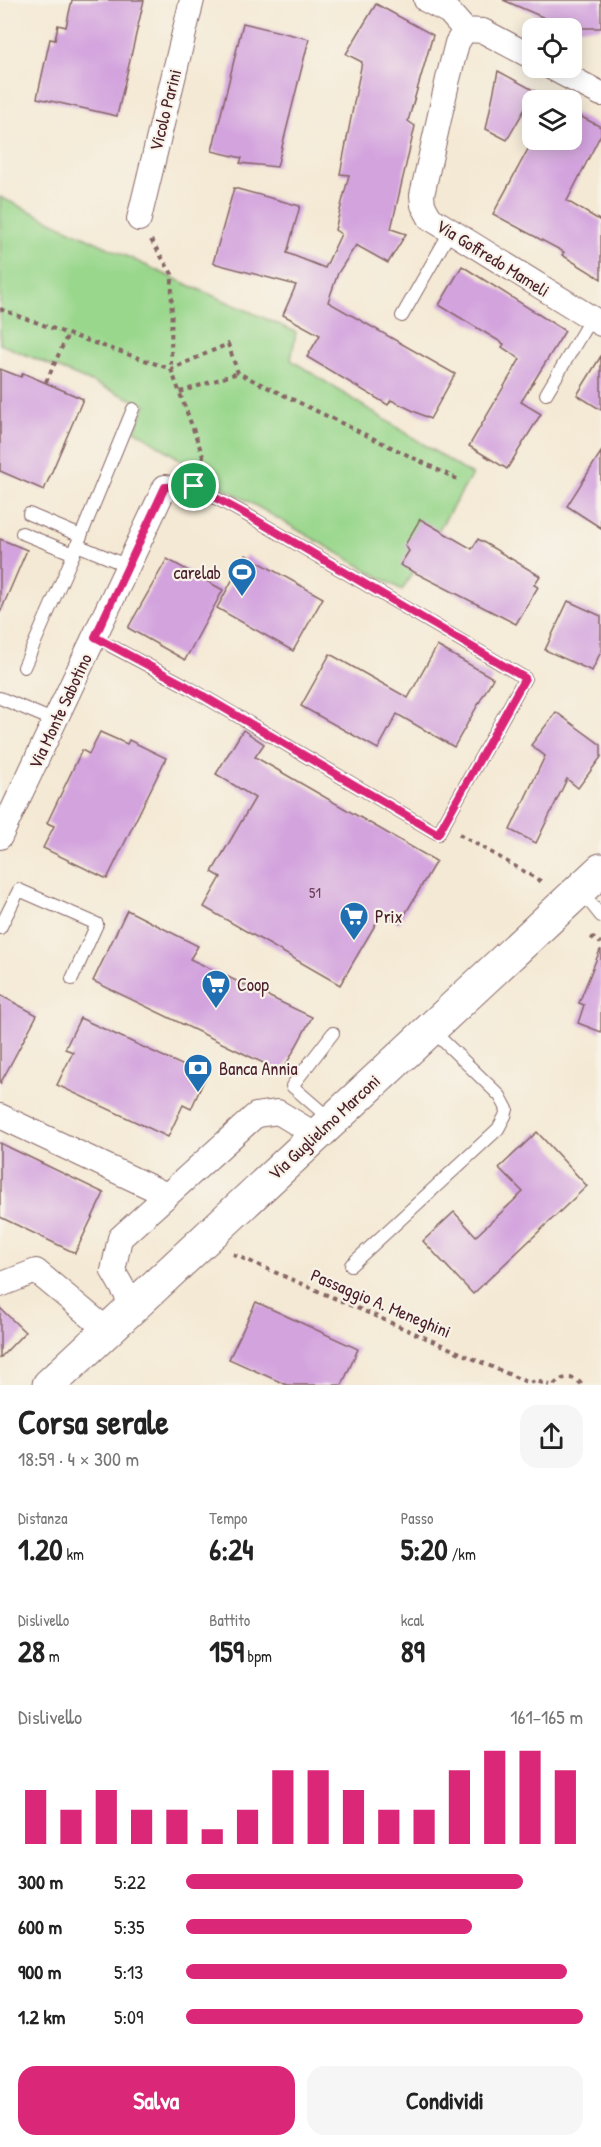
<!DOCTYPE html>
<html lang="it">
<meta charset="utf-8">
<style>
:root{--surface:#fff;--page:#f6f6f6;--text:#222;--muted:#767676;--accent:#db2777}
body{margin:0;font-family:"Patrick Hand",sans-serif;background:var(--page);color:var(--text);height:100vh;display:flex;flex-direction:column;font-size:22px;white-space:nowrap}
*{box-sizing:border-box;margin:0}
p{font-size:20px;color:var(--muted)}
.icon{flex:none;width:33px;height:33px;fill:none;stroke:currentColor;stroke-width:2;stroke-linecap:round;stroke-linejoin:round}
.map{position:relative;height:1385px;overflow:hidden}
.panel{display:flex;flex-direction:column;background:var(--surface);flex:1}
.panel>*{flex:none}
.tools{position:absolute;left:522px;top:18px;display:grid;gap:12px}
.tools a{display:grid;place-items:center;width:60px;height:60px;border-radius:12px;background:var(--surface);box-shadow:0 3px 15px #0003;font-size:30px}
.pin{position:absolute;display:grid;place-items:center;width:51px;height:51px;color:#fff;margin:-26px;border:3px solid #fff;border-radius:50%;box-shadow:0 2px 6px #0007}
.round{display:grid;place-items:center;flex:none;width:63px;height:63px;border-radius:18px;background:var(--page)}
.summary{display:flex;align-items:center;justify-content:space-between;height:102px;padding:0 18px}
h1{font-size:33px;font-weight:700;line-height:45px}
.metrics{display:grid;grid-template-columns:repeat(3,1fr);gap:9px;height:102px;padding:6px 18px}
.metrics div{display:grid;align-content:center}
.metrics b{font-size:30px;font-weight:700}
.metrics small{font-size:16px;font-weight:400}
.metrics p{font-size:16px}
.chart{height:168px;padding:12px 18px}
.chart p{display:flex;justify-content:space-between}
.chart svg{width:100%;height:108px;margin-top:6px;stroke:var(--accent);stroke-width:6}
.button{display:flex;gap:12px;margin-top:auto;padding:12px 18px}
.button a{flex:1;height:69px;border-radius:18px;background:var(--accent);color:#fff;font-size:24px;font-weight:700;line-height:69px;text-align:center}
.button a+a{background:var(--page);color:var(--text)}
ul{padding:0 18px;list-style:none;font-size:20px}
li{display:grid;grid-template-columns:96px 72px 1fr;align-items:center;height:45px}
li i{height:15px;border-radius:8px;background:var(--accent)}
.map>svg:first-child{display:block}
.green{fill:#99d78c;stroke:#727b5c;stroke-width:1.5}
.building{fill:#d3a3de}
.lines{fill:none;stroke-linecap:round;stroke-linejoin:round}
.service-casing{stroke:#866666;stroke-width:14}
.minor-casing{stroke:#866666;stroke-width:26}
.primary-casing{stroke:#866666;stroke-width:35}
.path{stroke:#866666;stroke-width:4;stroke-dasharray:4.5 4.5;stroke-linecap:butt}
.service{stroke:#fff;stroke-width:12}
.minor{stroke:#fff;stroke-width:24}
.primary{stroke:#fff;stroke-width:33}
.route-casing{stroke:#fff;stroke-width:12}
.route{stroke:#db2777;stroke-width:8}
.labels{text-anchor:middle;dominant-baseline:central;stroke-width:4.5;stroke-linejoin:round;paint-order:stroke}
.number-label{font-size:15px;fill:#6c4058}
.street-label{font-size:18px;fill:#4a1f2b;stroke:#f7f3e8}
.poi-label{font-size:18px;fill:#4a1f2b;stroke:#f7f3e8;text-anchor:start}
</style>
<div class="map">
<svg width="601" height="1385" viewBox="0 0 601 1385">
<rect width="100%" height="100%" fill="#f7f3e8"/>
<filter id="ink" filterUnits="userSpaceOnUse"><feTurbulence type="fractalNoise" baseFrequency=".0167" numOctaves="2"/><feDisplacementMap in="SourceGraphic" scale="12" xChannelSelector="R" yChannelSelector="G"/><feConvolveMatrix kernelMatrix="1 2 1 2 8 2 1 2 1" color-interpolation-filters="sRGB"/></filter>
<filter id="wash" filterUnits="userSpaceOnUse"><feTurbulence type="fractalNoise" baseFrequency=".008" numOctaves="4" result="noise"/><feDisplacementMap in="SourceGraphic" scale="24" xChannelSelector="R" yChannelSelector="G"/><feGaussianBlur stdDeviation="1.35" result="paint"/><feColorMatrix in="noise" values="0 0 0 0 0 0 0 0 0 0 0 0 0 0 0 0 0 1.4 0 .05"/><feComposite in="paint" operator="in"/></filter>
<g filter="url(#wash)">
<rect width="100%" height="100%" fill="#f4e9d4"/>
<!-- green -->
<path class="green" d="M0,197L175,279L296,332L291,360L472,475L402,590L218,484L135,430L146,405L0,344Z"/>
<g id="blocks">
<!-- building -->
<g class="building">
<path d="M72,0H144L117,116L37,98L50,39L55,40L58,25L66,27Z"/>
<path d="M503,0H601V28H572V25L568,28Z"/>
<path d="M376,4L433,35L408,121L415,126L391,229L406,234L388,263L356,245L338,273L328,302L455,374L430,419L391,400L388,405L307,357L320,335L283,315L296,285L213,263L234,188L300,206L287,253L325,268L341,234L335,230L349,175L340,174L362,62L346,54Z"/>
<path d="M243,23L309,39L277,167L240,163L242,158L212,151Z"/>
<path d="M498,71L535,91L507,140L486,129Z"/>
<path d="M572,112L601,127V134L567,201L601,221V279L562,255L564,252L493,214L533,140H572Z"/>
<path d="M462,266L565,331L521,402L541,414L507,469L469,446L520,359L502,347L504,344L439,305Z"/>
<path d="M601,356V410L577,395Z"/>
<path d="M0,369L21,377L23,373L83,399L44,490L0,471Z"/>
<path d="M601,452V528L567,506Z"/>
<path d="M420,519L472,549L478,539L540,576L534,585L538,587L516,624L400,565L409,551L405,545Z"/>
<path d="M0,539L27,550L0,613Z"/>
<path d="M246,555L323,598L293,651L217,608Z"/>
<path d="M167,559L223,590L185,660L128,628Z"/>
<path d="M568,601L601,616V651L592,671L545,650Z"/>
<path d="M437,646L493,678L454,747L397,714L378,749L301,706L330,654L408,698Z"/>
<path d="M556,712L601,745V757L578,788L567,779L536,843L510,830L545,756L531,745Z"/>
<path d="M243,730L264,744L255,757L436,861L400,923L382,913L340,985L204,907L221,877L212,872L255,798L216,774Z"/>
<path d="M100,732L127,744L129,740L166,758L107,879L43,848L54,826L47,823L82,750L89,754Z"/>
<path d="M127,910L198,946L190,959L312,1017L282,1072L93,981Z"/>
<path d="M600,950H601V1032L578,1023L584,1005L579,1003Z"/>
<path d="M0,995L37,1015L0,1084Z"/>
<path d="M80,1018L206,1076L191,1109L183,1105L168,1137L57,1085L73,1052L65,1049Z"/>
<path d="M537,1132L587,1186L473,1294L423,1241L454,1212L476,1236L523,1192L499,1168Z"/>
<path d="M0,1143L104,1193L75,1253L0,1217Z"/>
<path d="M256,1302L358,1349L342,1385H287L229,1359Z"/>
<path d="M0,1308L25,1332L0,1358Z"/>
</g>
</g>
</g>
<g filter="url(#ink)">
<use href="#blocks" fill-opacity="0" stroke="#866666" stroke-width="1.5"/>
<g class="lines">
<!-- service casing -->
<g class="service-casing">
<g id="service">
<path d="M402,316L450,232"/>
<path d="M546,394L591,318"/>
<path d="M29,514L81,536"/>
<path d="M22,533L74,554"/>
<path d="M77,545L128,566"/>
<path d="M111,646L183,684L438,834L525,678L256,520L194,486L165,487"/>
<path d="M24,667L71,560L133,409"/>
<path d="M0,698L55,721"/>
<path d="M581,891L601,916"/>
<path d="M0,928L19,890L97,924L72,979"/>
<path d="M330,1119L292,1086L333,1033"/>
<path d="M351,1265L498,1129L505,1116L507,1109L500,1096L432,1030"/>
</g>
</g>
<!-- minor casing -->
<g class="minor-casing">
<g id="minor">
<path d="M426,0L449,12L465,30L483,31L532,57"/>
<path d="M465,30L457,43L448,79L422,195L423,205L430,218L601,324"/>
<path d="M552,68L601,94"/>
<path d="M139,219L192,0"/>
<path d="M0,837L165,487"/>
<path d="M0,1116L167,1195"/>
<path d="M0,1285L36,1271L107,1330"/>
<path d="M133,1306L113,1271L120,1238L256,1115L278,1112L316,1135"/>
</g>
</g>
<!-- primary casing -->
<g class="primary-casing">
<path id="primary" d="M49,1385L601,870"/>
</g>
<!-- path -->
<g class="path">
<path d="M151,240L172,274L171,369L203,456L202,470"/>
<path d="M0,309L68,334L171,369L228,344L238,373L459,480"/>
<path d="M46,382L68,334"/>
<path d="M180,392L238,373"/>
<path d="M459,834L544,883"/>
<path d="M591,937L601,943"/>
<path d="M233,1254L529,1383L536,1381L550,1385"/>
<path d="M554,1385C562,1376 574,1375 582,1385"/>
</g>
<!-- service -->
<use href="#service" class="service"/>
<!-- minor -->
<use href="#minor" class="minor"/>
<!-- primary -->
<use href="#primary" class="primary"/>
</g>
</g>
<g class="lines" filter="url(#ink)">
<!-- route casing -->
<g class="route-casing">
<path id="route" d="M194,486L256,520L525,678L438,834L183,684L95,637L165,487Z"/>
</g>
<!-- route -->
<use href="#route" class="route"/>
</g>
<!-- icons -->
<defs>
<g id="stadium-pin" transform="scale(1.5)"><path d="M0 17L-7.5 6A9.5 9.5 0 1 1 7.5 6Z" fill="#1f6fb2" stroke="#f7f3e8"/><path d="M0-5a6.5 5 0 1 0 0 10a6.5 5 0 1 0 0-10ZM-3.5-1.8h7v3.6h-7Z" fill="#fff"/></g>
<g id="supermarket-pin" transform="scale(1.5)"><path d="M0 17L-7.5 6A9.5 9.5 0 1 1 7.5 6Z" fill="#1f6fb2" stroke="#f7f3e8"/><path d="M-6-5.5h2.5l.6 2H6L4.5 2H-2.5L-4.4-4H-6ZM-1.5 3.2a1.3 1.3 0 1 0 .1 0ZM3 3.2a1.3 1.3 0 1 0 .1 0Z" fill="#fff"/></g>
<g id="bank-pin" transform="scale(1.5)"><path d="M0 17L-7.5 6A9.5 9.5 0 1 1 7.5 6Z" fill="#1f6fb2" stroke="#f7f3e8"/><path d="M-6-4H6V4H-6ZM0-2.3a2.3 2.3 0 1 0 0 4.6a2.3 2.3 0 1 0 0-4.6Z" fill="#fff"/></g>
</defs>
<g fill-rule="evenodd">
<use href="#stadium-pin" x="242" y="572"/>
<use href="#supermarket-pin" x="354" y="916"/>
<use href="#supermarket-pin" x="216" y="984"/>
<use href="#bank-pin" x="198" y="1068"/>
</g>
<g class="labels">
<!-- number labels -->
<g class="number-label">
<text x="315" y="892">51</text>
</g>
<!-- street labels -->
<g class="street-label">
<text transform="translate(165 110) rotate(-76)">Vicolo Parini</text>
<text transform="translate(493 258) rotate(32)">Via Goffredo Mameli</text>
<text transform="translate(60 711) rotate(-65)">Via Monte Sabotino</text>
<text transform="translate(324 1127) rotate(-43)">Via Guglielmo Marconi</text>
<text transform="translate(381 1303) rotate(23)">Passaggio A. Meneghini</text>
</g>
<!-- poi labels -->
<g class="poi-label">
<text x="221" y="572" text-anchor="end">carelab</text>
<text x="375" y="916">Prix</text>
<text x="237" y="984">Coop</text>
<text x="219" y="1068">Banca Annia</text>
</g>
</g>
</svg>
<div class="tools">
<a><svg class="icon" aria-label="locate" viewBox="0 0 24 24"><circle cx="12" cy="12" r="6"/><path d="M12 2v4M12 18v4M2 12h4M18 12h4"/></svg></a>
<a><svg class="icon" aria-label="layers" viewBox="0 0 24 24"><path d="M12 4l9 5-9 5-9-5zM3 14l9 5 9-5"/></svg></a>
</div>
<div class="pin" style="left:194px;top:486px;background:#1e9e55"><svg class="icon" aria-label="arrive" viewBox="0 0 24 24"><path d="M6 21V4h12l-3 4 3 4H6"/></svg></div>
</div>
<section class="panel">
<div class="summary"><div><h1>Corsa serale</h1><p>18:59 · 4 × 300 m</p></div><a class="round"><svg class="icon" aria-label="share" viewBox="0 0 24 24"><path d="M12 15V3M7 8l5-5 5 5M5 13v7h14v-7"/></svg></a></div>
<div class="metrics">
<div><p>Distanza</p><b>1.20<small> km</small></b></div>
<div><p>Tempo</p><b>6:24</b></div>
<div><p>Passo</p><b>5:20<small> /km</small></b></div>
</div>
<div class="metrics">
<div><p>Dislivello</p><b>28<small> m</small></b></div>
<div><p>Battito</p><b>159<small> bpm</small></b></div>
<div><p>kcal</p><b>89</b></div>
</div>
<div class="chart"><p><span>Dislivello</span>161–165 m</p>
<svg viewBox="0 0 160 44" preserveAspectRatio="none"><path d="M5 44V22M15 44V30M25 44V22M35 44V30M45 44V30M55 44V38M65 44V30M75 44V14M85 44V14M95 44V22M105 44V30M115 44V30M125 44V14M135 44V6M145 44V6M155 44V14"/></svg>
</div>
<ul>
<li><b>300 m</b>5:22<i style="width:85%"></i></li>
<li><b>600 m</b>5:35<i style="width:72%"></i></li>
<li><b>900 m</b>5:13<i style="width:96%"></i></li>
<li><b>1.2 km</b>5:09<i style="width:100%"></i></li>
</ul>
<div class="button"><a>Salva</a><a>Condividi</a></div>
</section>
